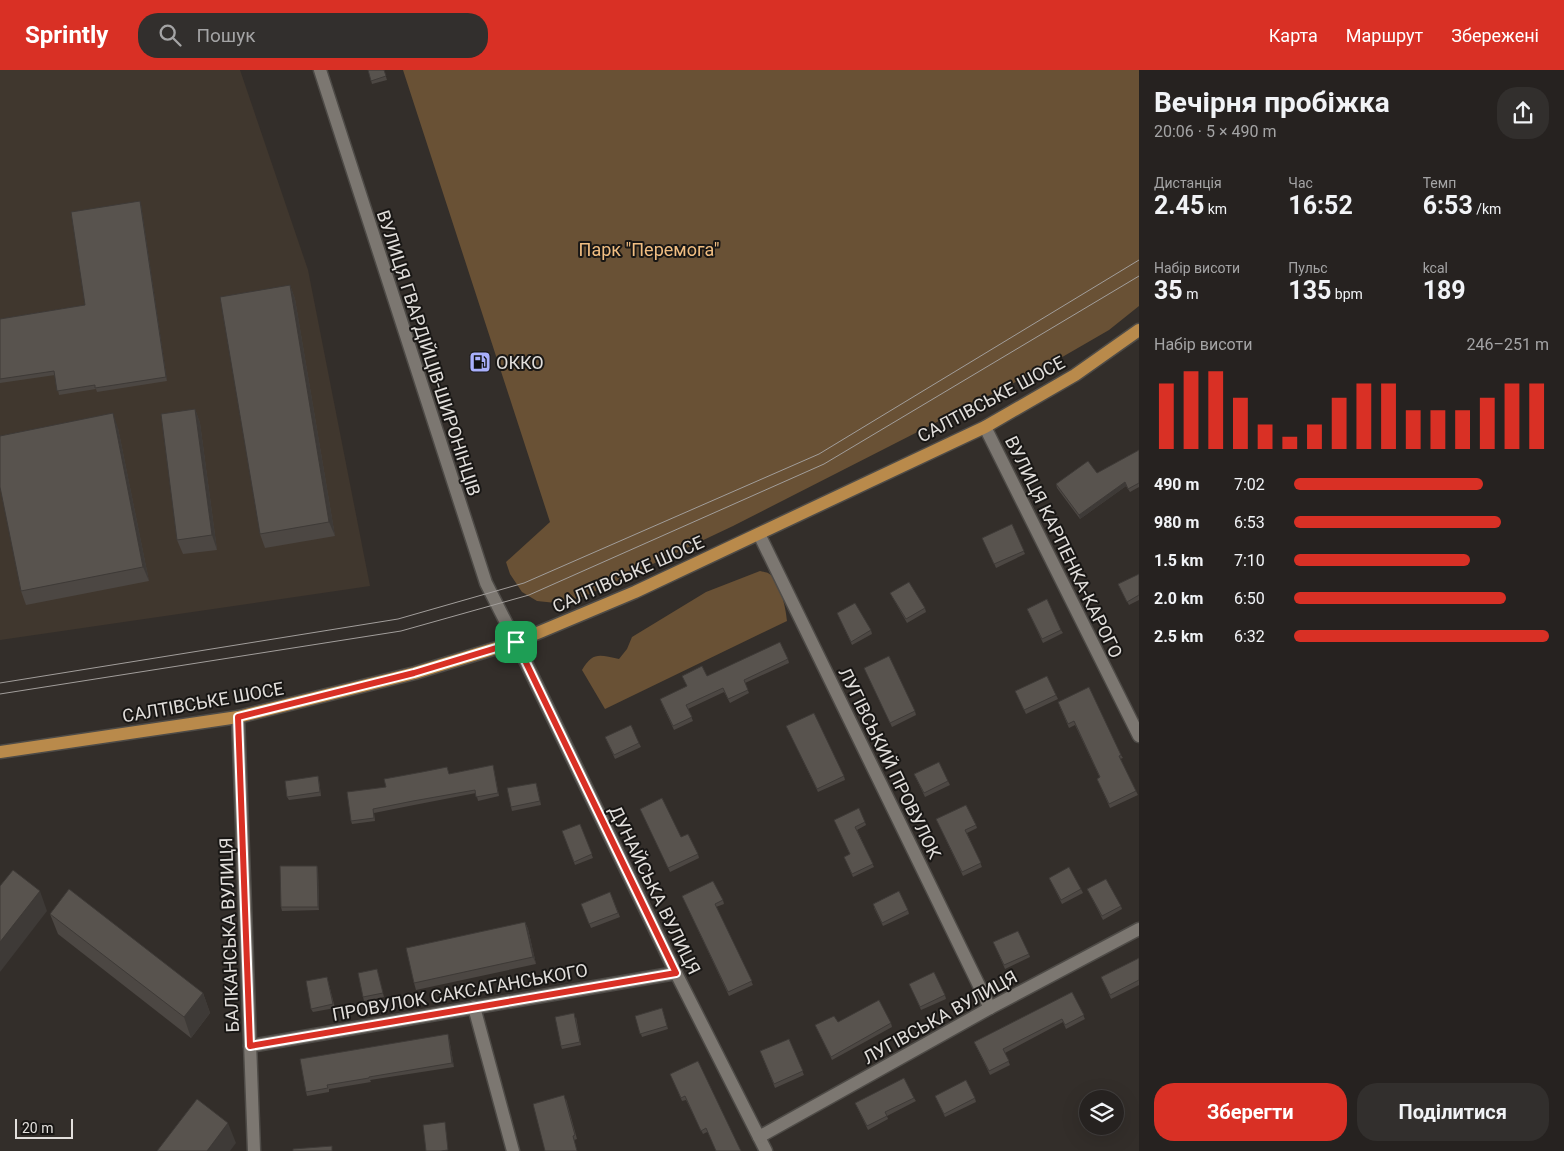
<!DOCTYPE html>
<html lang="uk">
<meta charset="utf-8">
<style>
:root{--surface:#262220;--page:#322f2d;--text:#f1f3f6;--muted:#a4a4a5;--line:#423f3e;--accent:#d93025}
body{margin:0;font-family:Roboto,sans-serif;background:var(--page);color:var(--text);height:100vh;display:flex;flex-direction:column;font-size:19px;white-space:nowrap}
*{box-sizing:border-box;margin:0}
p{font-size:16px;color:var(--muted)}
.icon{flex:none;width:28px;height:28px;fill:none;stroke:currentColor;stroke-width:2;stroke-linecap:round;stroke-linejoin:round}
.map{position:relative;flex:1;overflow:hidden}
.drawer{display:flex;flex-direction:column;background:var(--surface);width:425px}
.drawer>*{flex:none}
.buttons{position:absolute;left:1079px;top:1020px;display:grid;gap:10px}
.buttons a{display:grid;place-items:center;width:45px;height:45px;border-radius:50%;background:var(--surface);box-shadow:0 5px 20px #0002,0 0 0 1px var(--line);font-size:25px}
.scale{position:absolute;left:15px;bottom:12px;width:58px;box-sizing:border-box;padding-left:5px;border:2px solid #e2dfdc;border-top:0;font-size:14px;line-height:18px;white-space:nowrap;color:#e2dfdc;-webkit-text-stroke:4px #191715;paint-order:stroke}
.pin{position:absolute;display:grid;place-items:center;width:42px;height:42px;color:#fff;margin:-21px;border-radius:10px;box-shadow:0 2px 8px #0006}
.round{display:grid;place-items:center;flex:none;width:52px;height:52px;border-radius:20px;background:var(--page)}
.headline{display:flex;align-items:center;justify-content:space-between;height:85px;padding:0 15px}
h1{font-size:28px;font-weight:700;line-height:38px}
.figures{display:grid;grid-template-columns:repeat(3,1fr);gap:8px;height:85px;padding:5px 15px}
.figures div{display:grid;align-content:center}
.figures b{font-size:25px;font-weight:700}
.figures small{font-size:14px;font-weight:400}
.figures p{font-size:14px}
.chart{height:140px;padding:10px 15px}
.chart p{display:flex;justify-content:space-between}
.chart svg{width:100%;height:90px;margin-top:5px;stroke:var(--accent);stroke-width:6}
.primary-button{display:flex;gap:10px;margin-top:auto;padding:10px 15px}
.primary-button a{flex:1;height:58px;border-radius:20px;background:var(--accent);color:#fff;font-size:20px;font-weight:700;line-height:58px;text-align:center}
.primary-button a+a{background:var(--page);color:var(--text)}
ul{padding:0 15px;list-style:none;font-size:16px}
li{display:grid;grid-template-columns:80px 60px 1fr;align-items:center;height:38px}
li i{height:12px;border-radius:6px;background:var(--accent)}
header{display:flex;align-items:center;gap:30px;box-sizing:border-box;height:70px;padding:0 25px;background:var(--accent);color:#fff}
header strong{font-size:24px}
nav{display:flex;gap:28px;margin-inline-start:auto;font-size:18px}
.search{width:350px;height:45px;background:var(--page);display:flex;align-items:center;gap:12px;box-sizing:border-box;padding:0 18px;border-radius:20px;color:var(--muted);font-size:19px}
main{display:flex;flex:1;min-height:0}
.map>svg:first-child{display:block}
.built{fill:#40372e}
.green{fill:#695135}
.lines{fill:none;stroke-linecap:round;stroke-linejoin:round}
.minor-casing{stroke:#4e4b47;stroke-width:15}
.tertiary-casing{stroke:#4e4b47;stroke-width:15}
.secondary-casing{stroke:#4e4b47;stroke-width:15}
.primary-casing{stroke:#4e4b47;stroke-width:15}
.minor{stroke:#7c7771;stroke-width:12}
.tertiary{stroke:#7c7771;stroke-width:12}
.secondary{stroke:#7c7771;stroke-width:12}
.primary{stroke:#b98a4b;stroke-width:12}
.tram{stroke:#a29e9b;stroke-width:1}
.wall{fill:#4c4743}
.shaded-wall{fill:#3e3a37}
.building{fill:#58534e;stroke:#3e3a37}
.route-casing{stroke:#fff;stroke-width:10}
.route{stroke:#d93025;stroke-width:6}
.labels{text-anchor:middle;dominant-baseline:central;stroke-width:4;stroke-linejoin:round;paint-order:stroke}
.park-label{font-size:18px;fill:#f1be82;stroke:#191715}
.street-label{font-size:18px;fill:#e2dfdc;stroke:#191715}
.poi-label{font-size:18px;fill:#e2dfdc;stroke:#191715;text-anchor:start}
</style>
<header>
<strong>Sprintly</strong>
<div class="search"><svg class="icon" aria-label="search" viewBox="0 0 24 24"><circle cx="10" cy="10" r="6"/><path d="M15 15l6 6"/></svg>Пошук</div>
<nav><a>Карта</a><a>Маршрут</a><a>Збережені</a></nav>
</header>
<main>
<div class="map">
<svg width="1139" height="1081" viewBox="0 0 1139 1081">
<rect width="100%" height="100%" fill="#332e2a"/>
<!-- built -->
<path class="built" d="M0,0H240L308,200L370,516L0,570Z"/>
<!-- green -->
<g class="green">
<path d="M403,0H1139V236L1109,260L1045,297L733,456L583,527L556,533L537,531L522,522L510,504L506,492L550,452Z"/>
<path d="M760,501C763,502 766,502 768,503C780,510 786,538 787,551L605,639L582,600C593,581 600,585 619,589L627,579L632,567L706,522Z"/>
</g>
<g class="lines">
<!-- minor casing -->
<g class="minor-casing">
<g id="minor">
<path d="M985,357L1139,666"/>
<path d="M759,464L990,938"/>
<path d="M516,572L676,903L766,1081"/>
<path d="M474,937L513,1081"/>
<path d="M250,976L676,903"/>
<path d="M759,1067L990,938L1139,859"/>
</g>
</g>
<!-- tertiary casing -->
<g class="tertiary-casing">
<path id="tertiary" d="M238,647L254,1081"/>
</g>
<!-- secondary casing -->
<g class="secondary-casing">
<path id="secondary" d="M320,0L486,513L516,572"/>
</g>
<!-- primary casing -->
<g class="primary-casing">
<path id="primary" d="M0,682L238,647L415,603L516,572L635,522L985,357L1075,305L1139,260"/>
</g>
<!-- minor -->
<use href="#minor" class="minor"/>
<!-- tertiary -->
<use href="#tertiary" class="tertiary"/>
<!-- secondary -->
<use href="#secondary" class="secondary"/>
<!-- primary -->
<use href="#primary" class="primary"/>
<!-- tram -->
<g class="tram">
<path d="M0,613L398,549L524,513L819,384L1139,190"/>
<path d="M0,624L401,561L529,525L824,394L1139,206"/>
</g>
</g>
<!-- wall -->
<g class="wall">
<path d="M368,0H384L387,10L372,14Z"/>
<path d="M141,134L167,311L97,322L96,319L59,325L55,305L0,313V249L85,235Z"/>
<path d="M290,215L295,229L335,466L265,478L260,464Z"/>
<path d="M195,339L200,353L217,480L183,484L177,470Z"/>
<path d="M118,358L149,511L26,535L21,521Z"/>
<path d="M1139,380V417L1130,422L1126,416L1080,449L1057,418L1056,414L1097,403Z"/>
<path d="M1012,454L1025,484L996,498L984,471Z"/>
<path d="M1139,504V530L1129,535L1118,514Z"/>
<path d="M890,523L925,538L926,542L907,553Z"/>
<path d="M1027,539L1061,560L1063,563L1043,573Z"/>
<path d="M837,543L871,560L872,564L852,575Z"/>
<path d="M788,589L789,593L745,613L749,623L730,633L724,622L688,639L693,651L674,660L661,632L707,606Z"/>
<path d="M864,598L915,641L916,645L892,657Z"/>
<path d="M1015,621L1056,625L1058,629L1026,644Z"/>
<path d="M1059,635L1121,685L1123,688L1120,689L1138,725L1110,738L1097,709L1100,708L1075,655L1069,658Z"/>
<path d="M786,656L844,706L845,710L818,722Z"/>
<path d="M605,667L639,673L641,677L615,689Z"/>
<path d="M493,695L499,726L478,731L476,723L414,735L374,743L375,751L352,754L351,751L386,717L447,697L449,704Z"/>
<path d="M914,704L948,711L950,715L925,727Z"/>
<path d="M318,706L319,710L321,726L289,730L287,727Z"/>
<path d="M537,716L541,735L512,741L511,737Z"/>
<path d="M640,739L681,767L698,784L699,788L670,802Z"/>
<path d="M936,749L976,755L977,758L967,763L982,797L963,806Z"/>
<path d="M834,750L865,752L866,755L857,760L874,797L853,807L844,787L850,784Z"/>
<path d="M580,754L593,788L575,795L562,761Z"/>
<path d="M317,796L318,800L319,840L282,841L281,837Z"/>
<path d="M1049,808L1081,819L1083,823L1062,834Z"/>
<path d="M1087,819L1121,836L1122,839L1103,850Z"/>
<path d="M610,822L620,847L591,858L581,834Z"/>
<path d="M682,826L723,830L724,834L716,837L753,915L729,926Z"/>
<path d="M874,838L908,840L909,844L883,856Z"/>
<path d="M50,844L203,923L210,943L191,968L58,864Z"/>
<path d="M525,852L528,859L536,894L416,920L414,913Z"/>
<path d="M995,876L1029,884L1030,887L1005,899Z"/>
<path d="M1139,888V915L1111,929L1101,907Z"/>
<path d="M377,899L384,927L364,931L363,927Z"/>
<path d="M327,907L335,938L313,942L311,939Z"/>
<path d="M911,917L945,925L946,929L921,940Z"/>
<path d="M1072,922L1085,949L1066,959L1063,952L1005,983L1010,995L990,1005L974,972Z"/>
<path d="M662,938L668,959L642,967L635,946Z"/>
<path d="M576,947L581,975L562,979L561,976Z"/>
<path d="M838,952L891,953L892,957L832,990L815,955Z"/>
<path d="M449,968L454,997L370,1010L371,1012L329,1019V1022L307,1026L306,1022Z"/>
<path d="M789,969L804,1005L775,1018L760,981Z"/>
<path d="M670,1004L741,1081L707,1062L703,1064L686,1030L682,1031Z"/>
<path d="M935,1026L975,1028L976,1032L945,1047Z"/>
<path d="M914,1028L916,1031L887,1046L888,1049L868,1060L855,1033Z"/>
<path d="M566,1029L577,1069L574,1070L577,1081H545Z"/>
</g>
<!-- shaded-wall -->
<g class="shaded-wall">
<path d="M140,131L141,134L167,311L166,307Z"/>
<path d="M290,215L295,229L335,466L329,452Z"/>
<path d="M195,339L200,353L217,480L212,465Z"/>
<path d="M113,343L118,358L149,511L143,497Z"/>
<path d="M1125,412L1126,416L1080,449L1079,445Z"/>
<path d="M317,796L318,800L319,840L318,837Z"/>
<path d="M40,821L47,841L0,902V872Z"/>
<path d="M525,852L528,859L536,894L533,887Z"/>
<path d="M203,923L210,943L191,968L184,947Z"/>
<path d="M448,964L449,968L454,997L452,993Z"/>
<path d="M228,1053L236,1073L230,1081H207Z"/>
</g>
<!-- building -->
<g class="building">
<path d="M368,0H384L386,6L371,11Z"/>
<path d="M140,131L166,307L95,318V315L57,321L54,301L0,309V249L85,235L71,142Z"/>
<path d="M290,215L329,452L260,464L220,227Z"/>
<path d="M195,339L212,465L177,470L161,344Z"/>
<path d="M113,343L143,497L21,521L0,417V366Z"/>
<path d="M1139,380V413L1128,419L1125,412L1079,445L1056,414L1088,391L1097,403Z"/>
<path d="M1012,454L1024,481L994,494L982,468Z"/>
<path d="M1139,504V525L1127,532L1118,514Z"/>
<path d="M909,512L925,538L906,549L890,523Z"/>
<path d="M1047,529L1061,560L1042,569L1027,539Z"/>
<path d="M855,533L871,560L851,572L837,543Z"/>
<path d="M780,572L788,589L744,610L748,620L728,629L723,618L686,635L692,647L673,656L660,629L687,616L682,606L702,596L707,606Z"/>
<path d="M889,586L915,641L890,653L864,598Z"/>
<path d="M1047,606L1056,625L1024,640L1015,621Z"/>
<path d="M1089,617L1121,685L1119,686L1136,721L1109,734L1097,709L1100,707L1074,651L1068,654L1058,632Z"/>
<path d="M814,643L844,706L817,719L786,656Z"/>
<path d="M631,655L639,673L614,685L605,667Z"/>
<path d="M939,692L948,711L924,723L914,704Z"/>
<path d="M493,695L498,723L476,727L475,720L413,731L373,739L374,748L351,751L347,722L386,717L384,709L422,702L447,697L449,704Z"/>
<path d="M318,706L320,722L287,727L285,711Z"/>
<path d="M536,713L540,731L511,737L507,718Z"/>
<path d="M662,728L681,767L688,764L698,784L668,798L640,739Z"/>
<path d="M966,735L976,755L965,760L981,793L962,802L936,749Z"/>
<path d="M859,738L865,752L855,757L873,794L852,804L844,787L850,784L834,750Z"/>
<path d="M580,754L592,784L574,792L562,761Z"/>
<path d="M280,796H317L318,837H281Z"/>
<path d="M1069,797L1081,819L1061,830L1049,808Z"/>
<path d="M13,800L40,821L0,872V816Z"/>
<path d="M1106,809L1121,836L1102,846L1087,819Z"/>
<path d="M713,811L723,830L715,834L752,911L728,922L682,826Z"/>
<path d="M69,819L203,923L184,947L50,844Z"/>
<path d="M899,821L908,840L882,853L873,834Z"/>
<path d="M610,822L618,843L589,854L581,834Z"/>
<path d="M525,852L533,887L414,913L406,878Z"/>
<path d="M1018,861L1029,884L1004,895L993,872Z"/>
<path d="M1139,888V910L1110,925L1101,907Z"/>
<path d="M377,899L383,923L363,927L358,903Z"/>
<path d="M934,902L945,925L920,937L909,914Z"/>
<path d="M327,907L333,934L311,939L306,911Z"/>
<path d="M1072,922L1084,945L1065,955L1062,949L1003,979L1009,991L989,1001L974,972Z"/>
<path d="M879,930L891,953L831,987L815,955L834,946L838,952Z"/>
<path d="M662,938L667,956L640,964L635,946Z"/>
<path d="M574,943L580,972L561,976L555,947Z"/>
<path d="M448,964L452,993L369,1007V1008L327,1015L328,1018L306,1022L300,989Z"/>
<path d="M789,969L803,1001L774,1014L760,981Z"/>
<path d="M698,991L741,1081H716L706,1058L701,1061L685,1026L681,1028L670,1004Z"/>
<path d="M904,1008L914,1028L885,1042L887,1046L867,1056L855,1033Z"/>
<path d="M966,1010L975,1028L944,1044L935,1026Z"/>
<path d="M564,1025L575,1065L573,1066L577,1081H545L533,1034Z"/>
<path d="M197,1029L228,1053L207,1081H157Z"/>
<path d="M445,1052L448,1080L441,1081H426L423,1055Z"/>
<path d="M332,1076V1081H293V1079Z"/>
</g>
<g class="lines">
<!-- route casing -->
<g class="route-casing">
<path id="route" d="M516,572L676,903L250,976L238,647L414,603Z"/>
</g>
<!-- route -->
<use href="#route" class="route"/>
</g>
<!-- icons -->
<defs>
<g id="fuel-square" transform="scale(1.125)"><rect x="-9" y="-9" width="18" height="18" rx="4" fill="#a9b0fc" stroke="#191715"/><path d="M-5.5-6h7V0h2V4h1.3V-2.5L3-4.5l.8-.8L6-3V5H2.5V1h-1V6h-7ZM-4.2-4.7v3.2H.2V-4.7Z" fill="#111"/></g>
</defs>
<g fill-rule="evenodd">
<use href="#fuel-square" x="480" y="292"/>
</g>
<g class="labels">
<!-- park labels -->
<g class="park-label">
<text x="649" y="179">Парк "Перемога"</text>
</g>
<!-- street labels -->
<g class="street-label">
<text transform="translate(429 283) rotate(72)">ВУЛИЦЯ ГВАРДІЙЦІВ-ШИРОНІНЦІВ</text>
<text transform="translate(991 329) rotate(-28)">САЛТІВСЬКЕ ШОСЕ</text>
<text transform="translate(1064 477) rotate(64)">ВУЛИЦЯ КАРПЕНКА-КАРОГО</text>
<text transform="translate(628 504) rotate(-24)">САЛТІВСЬКЕ ШОСЕ</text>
<text transform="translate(203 632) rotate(-10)">САЛТІВСЬКЕ ШОСЕ</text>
<text transform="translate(890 693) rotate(64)">ЛУГІВСЬКИЙ ПРОВУЛОК</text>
<text transform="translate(655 820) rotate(64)">ДУНАЙСЬКА ВУЛИЦЯ</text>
<text transform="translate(229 865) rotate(-92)">БАЛКАНСЬКА ВУЛИЦЯ</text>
<text transform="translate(460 922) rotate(-10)">ПРОВУЛОК САКСАГАНСЬКОГО</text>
<text transform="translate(940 947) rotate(-29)">ЛУГІВСЬКА ВУЛИЦЯ</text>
</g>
<!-- poi labels -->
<g class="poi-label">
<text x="496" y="292">ОККО</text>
</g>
</g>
</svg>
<div class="buttons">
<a><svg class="icon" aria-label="layers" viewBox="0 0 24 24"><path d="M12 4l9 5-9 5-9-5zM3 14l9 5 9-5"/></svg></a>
</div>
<div class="scale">20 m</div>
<div class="pin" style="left:516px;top:572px;background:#1e9e55"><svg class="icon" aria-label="arrive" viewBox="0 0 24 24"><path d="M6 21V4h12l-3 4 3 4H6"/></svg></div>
</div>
<section class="drawer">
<div class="headline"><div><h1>Вечірня пробіжка</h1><p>20:06 · 5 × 490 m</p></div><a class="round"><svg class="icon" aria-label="share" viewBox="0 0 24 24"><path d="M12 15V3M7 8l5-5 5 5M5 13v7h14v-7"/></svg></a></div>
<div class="figures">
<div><p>Дистанція</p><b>2.45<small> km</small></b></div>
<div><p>Час</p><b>16:52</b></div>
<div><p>Темп</p><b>6:53<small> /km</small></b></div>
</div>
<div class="figures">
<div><p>Набір висоти</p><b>35<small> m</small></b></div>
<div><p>Пульс</p><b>135<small> bpm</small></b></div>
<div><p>kcal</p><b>189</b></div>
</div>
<div class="chart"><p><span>Набір висоти</span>246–251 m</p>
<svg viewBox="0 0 160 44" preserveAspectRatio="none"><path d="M5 44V12M15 44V6M25 44V6M35 44V19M45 44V32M55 44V38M65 44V32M75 44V19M85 44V12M95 44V12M105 44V25M115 44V25M125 44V25M135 44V19M145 44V12M155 44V12"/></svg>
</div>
<ul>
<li><b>490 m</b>7:02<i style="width:74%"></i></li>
<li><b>980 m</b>6:53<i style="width:81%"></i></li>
<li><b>1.5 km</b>7:10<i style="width:69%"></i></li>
<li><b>2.0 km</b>6:50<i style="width:83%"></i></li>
<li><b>2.5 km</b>6:32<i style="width:100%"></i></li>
</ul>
<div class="primary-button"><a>Зберегти</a><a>Поділитися</a></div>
</section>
</main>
